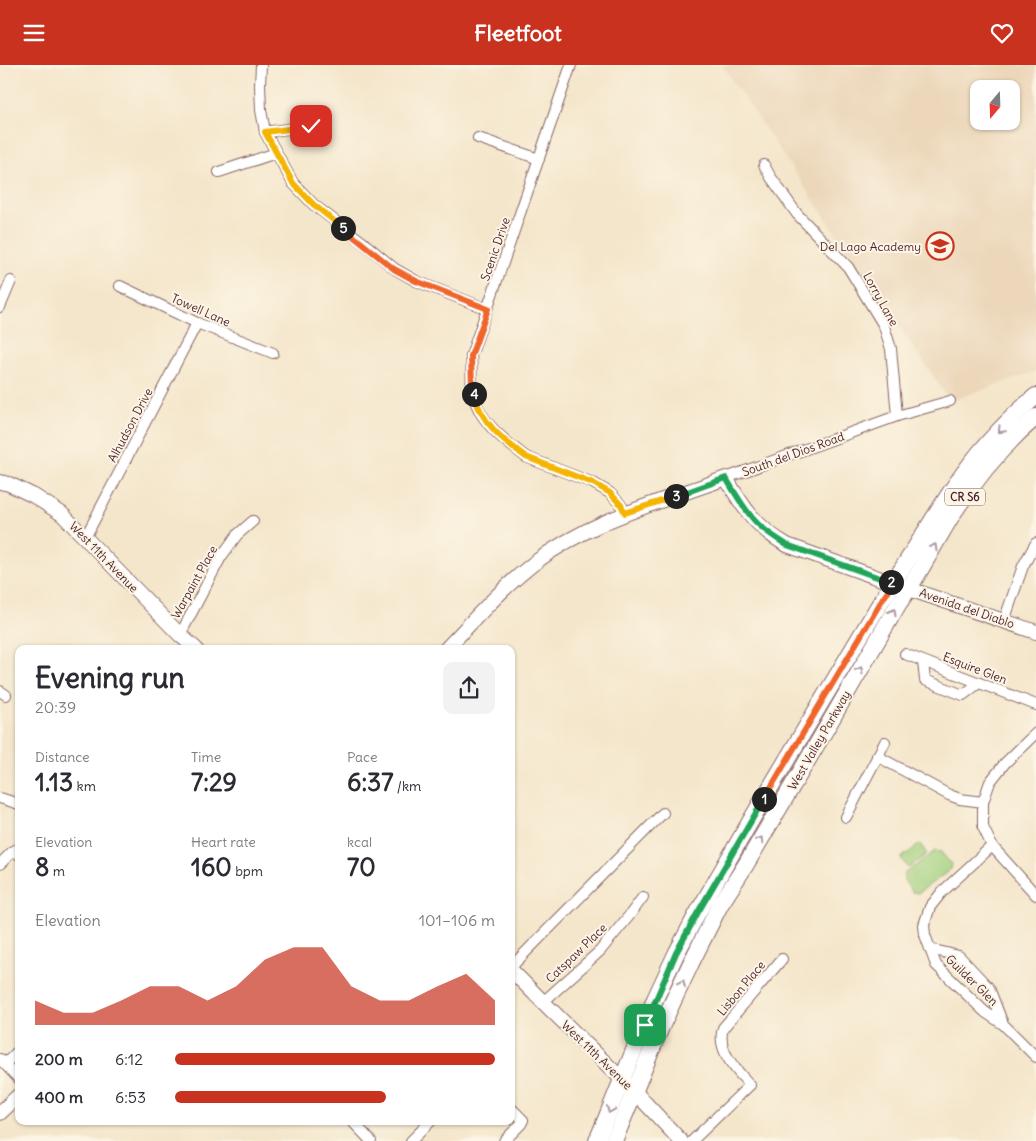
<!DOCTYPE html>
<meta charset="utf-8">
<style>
:root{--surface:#fff;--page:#f2f2f3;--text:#2b2b33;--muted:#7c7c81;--accent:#c8321e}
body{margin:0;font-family:Delius,sans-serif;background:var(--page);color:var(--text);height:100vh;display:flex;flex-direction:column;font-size:19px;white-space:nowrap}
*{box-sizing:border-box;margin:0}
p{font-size:16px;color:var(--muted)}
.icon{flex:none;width:28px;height:28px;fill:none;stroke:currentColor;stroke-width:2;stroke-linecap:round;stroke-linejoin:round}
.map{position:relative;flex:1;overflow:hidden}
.panel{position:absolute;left:15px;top:580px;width:500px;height:480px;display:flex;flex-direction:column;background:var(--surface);border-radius:10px;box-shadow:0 1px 4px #0004}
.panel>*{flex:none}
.needle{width:32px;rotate:199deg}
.fabs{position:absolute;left:970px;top:15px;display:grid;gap:10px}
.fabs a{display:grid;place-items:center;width:50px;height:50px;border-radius:10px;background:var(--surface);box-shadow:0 1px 4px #0004;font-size:25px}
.pin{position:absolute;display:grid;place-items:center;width:42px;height:42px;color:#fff;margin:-21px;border-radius:10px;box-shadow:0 2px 8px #0006}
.km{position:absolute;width:25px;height:25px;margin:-12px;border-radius:50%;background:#222;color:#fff;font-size:14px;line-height:25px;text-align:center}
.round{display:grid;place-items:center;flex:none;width:52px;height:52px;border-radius:10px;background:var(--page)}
.head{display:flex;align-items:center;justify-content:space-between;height:85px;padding:0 20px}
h1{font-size:28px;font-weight:800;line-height:38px}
.stats{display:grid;grid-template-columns:repeat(3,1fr);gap:8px;height:85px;padding:5px 20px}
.stats div{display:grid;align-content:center}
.stats b{font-size:25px;font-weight:800}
.stats small{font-size:14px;font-weight:400}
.stats p{font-size:14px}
.chart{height:140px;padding:10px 20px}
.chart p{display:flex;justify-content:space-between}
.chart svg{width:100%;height:90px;margin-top:5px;fill:var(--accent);opacity:.7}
ul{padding:0 20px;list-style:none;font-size:16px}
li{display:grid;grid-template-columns:80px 60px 1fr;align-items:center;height:38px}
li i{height:12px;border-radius:6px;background:var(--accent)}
header{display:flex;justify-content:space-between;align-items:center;height:65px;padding:0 20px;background:var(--accent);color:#fff;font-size:22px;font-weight:800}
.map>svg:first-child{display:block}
.built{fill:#ecd7ba;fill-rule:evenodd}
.grass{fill:#a2d07d;stroke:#767854}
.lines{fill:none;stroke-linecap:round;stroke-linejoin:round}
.street-casing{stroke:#866563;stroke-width:12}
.secondary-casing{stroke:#866563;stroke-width:16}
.primary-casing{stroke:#866563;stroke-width:18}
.street{stroke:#fff;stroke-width:10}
.secondary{stroke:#fff;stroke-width:14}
.primary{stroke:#fff;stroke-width:16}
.oneway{stroke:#ae9aa0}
.split-1-casing{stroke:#fff;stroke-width:10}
.split-2-casing{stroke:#fff;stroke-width:10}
.split-3-casing{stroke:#fff;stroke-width:10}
.split-4-casing{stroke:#fff;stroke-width:10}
.split-5-casing{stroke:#fff;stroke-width:10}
.split-6-casing{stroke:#fff;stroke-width:10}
.split-1{stroke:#22a559;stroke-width:6}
.split-2{stroke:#f0652b;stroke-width:6}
.split-3{stroke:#22a559;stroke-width:6}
.split-4{stroke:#f5b400;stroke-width:6}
.split-5{stroke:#f0652b;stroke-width:6}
.split-6{stroke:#f5b400;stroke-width:6}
.labels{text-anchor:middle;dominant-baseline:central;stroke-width:4;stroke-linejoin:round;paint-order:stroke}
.shield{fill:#fcf5e5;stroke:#7f5f63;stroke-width:1}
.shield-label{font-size:11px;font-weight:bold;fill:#4a1f2b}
.poi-label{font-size:12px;fill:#4a1f2b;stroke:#fcf5e5;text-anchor:end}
.street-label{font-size:12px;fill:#4a1f2b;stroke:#fcf5e5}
</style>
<header><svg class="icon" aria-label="menu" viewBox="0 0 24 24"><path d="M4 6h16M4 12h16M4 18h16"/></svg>Fleetfoot<svg class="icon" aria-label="heart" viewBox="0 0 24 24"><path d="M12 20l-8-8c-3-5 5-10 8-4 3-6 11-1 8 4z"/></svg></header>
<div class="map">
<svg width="1036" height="1076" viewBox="0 0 1036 1076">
<rect width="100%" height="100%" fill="#fcf5e5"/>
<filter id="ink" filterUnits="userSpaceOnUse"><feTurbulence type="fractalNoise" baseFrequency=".02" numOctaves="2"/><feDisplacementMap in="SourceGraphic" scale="10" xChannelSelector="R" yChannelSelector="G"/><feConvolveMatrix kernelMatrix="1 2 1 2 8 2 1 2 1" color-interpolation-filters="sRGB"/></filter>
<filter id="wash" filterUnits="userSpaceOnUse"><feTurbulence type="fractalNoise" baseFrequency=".0096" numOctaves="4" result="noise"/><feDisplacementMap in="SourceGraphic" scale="20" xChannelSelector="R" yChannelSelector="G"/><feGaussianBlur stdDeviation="1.12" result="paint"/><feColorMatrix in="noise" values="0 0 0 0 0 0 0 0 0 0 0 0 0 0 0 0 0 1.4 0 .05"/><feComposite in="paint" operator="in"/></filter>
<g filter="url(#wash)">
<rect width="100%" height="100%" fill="#f4e6cb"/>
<!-- built -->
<path class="built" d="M722,0H1036V306L950,336ZM979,24H1011V56H979Z"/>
<!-- grass -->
<g class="grass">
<path d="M920,779L927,789L908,803L901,793Z"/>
<path d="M935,786L941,787L951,799L950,805L918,828L912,827L904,815V809Z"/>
</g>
</g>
<g filter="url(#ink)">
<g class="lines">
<!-- street casing -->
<g class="street-casing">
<g id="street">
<path d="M261,0L260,20L261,45L265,67L293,118L314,140L365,179L395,204L416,216L487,244"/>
<path d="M571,0L471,291C472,301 471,312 472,323C476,354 502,374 526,392L593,418L610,428L621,440L625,448"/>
<path d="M265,67L311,61"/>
<path d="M478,73L539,94"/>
<path d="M764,100L770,111L797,149L848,202L884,261L891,284L897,351"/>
<path d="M219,107L276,88"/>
<path d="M120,221L197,258L273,288"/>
<path d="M0,242L11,216"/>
<path d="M726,413L897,351L950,336"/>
<path d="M85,473L197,258"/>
<path d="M1004,556L1023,501L1036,478"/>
<path d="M180,570L221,492L237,470L253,456"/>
<path d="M905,589L1036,640"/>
<path d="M923,597L925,615L963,630L979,618"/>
<path d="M0,626L6,630"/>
<path d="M1036,668L1005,698L990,717L983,737V762L992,781L1036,830"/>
<path d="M877,691L949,730L960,734L983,737"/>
<path d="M0,733L19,739"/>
<path d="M846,752L885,677"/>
<path d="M992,781L942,827L930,842L924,860L925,870L936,900L985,947L1003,959L1036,992"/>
<path d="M0,799L14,785L19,790"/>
<path d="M930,884L959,891L989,923L1003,959"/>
<path d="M511,902L663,748"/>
<path d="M543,937L600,886L629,851L643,832"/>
<path d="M0,994L19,1014"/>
<path d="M5,999L19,985"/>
<path d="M352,1056L371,1076"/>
<path d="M411,1076L431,1056"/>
<path d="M504,1076L521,1059L523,1055L511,1043"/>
<path d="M692,1076L750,1020C736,1005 716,985 723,963L782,894"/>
</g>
</g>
<!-- secondary casing -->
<g class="secondary-casing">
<g id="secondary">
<path d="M0,417L9,419L34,431L62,449L180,570L196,584"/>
<path d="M446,584C474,555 501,524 533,499C590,455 660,437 726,413C743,443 757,463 787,480L909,524L1036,567"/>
<path d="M511,905L543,937L634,1026L681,1076"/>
<path d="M0,1048L19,1030"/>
</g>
</g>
<!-- primary casing -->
<g class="primary-casing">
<g id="primary">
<path d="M597,1076L655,934L676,889L697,849L754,750L882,535C907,498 929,459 954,422C976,389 1006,356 1036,331"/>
<path d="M614,1076L661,962L691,898L720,840L745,801L823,669L899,538C920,509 935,477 954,447C977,412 1004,379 1036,352"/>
</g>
</g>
<!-- street -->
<use href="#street" class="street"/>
<!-- secondary -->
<use href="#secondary" class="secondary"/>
<!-- primary -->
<use href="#primary" class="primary"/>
</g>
<!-- one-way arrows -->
<defs><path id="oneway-chevron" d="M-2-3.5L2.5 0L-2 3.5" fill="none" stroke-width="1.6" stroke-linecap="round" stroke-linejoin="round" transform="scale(1.25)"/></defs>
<g class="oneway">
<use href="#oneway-chevron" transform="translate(1001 365) rotate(133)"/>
<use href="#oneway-chevron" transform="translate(934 482) rotate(-60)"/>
<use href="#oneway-chevron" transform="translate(893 547) rotate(-60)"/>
<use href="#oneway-chevron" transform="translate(860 605) rotate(-60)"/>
<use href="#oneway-chevron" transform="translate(760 775) rotate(-59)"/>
<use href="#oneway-chevron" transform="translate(682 918) rotate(-65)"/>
<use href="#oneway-chevron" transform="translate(610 1045) rotate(113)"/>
</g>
</g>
<g class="lines" filter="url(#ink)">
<!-- split-1 casing -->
<g class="split-1-casing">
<path id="split-1" d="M645,960L676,888L697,849L764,734"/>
</g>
<!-- split-2 casing -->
<g class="split-2-casing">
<path id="split-2" d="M764,734L882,535L894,518L891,517"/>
</g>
<!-- split-3 casing -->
<g class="split-3-casing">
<path id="split-3" d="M676,431L726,413C735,428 744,444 755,456C764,466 776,473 787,480L891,517"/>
</g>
<!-- split-4 casing -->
<g class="split-4-casing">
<path id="split-4" d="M474,329C481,358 503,375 526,392L593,418L610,428L621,440L625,448L676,431"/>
</g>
<!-- split-5 casing -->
<g class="split-5-casing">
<path id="split-5" d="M343,163L394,204L416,216L488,244L471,291L472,323L474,329"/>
</g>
<!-- split-6 casing -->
<g class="split-6-casing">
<path id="split-6" d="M311,61L265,67L293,118L314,140L343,163"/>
</g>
<!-- split-1 -->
<use href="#split-1" class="split-1"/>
<!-- split-2 -->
<use href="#split-2" class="split-2"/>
<!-- split-3 -->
<use href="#split-3" class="split-3"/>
<!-- split-4 -->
<use href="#split-4" class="split-4"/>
<!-- split-5 -->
<use href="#split-5" class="split-5"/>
<!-- split-6 -->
<use href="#split-6" class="split-6"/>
</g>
<!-- icons -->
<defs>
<g id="school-ring" transform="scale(1.4375)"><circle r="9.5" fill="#fcf5e5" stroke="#c8321e" stroke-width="1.5"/><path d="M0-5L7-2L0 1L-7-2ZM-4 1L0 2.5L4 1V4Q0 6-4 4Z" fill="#c8321e"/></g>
</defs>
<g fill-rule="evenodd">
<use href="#school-ring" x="940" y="181"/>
</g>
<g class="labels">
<!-- shield labels -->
<rect class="shield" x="945" y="423.5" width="40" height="17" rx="4"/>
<g class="shield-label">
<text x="965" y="432">CR S6</text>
</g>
<!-- poi labels -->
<g class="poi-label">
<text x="921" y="181">Del Lago Academy</text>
</g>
<!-- street labels -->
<g class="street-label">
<text transform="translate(495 184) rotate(-71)">Scenic Drive</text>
<text transform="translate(881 234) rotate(61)">Lorry Lane</text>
<text transform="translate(201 245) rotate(24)">Towell Lane</text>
<text transform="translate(130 360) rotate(-62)">Alhudson Drive</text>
<text transform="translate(793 389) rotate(-20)">South del Dios Road</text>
<text transform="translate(104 492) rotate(46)">West 11th Avenue</text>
<text transform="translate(194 517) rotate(-61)">Warpaint Place</text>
<text transform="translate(967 543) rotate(19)">Avenida del Diablo</text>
<text transform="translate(975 603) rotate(21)">Esquire Glen</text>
<text transform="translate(819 675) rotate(-60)">West Valley Parkway</text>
<text transform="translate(576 888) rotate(-44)">Catspaw Place</text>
<text transform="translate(972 915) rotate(44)">Guilder Glen</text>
<text transform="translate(741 923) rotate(-50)">Lisbon Place</text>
<text transform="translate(597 990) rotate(44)">West 11th Avenue</text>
</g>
</g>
</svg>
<div class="fabs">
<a><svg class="needle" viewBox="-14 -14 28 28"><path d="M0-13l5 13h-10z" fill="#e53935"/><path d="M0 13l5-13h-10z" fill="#7c7c81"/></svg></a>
</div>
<div class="pin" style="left:645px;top:960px;background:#1e9e55"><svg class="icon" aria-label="arrive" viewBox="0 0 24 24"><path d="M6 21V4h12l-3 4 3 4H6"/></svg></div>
<div class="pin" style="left:311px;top:61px;background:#d93025"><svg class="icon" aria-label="check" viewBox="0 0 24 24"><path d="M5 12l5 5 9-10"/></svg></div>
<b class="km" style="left:764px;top:734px">1</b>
<b class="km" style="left:891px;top:517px">2</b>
<b class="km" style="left:676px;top:431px">3</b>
<b class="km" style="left:474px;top:329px">4</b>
<b class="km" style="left:343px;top:163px">5</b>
<section class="panel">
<div class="head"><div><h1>Evening run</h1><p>20:39</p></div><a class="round"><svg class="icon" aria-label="share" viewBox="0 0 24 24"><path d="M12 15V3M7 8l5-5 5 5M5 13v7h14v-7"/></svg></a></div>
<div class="stats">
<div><p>Distance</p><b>1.13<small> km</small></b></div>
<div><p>Time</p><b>7:29</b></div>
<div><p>Pace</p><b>6:37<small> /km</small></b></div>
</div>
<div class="stats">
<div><p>Elevation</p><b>8<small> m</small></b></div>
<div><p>Heart rate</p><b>160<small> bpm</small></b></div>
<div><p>kcal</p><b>70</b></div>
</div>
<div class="chart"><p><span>Elevation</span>101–106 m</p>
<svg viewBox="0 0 160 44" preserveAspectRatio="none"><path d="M0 44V32L10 38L20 38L30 32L40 25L50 25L60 32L70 25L80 12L90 6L100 6L110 25L120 32L130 32L140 25L150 19L160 32V44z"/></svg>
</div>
<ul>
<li><b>200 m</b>6:12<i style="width:100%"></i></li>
<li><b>400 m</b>6:53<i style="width:66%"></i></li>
</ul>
</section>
</div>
